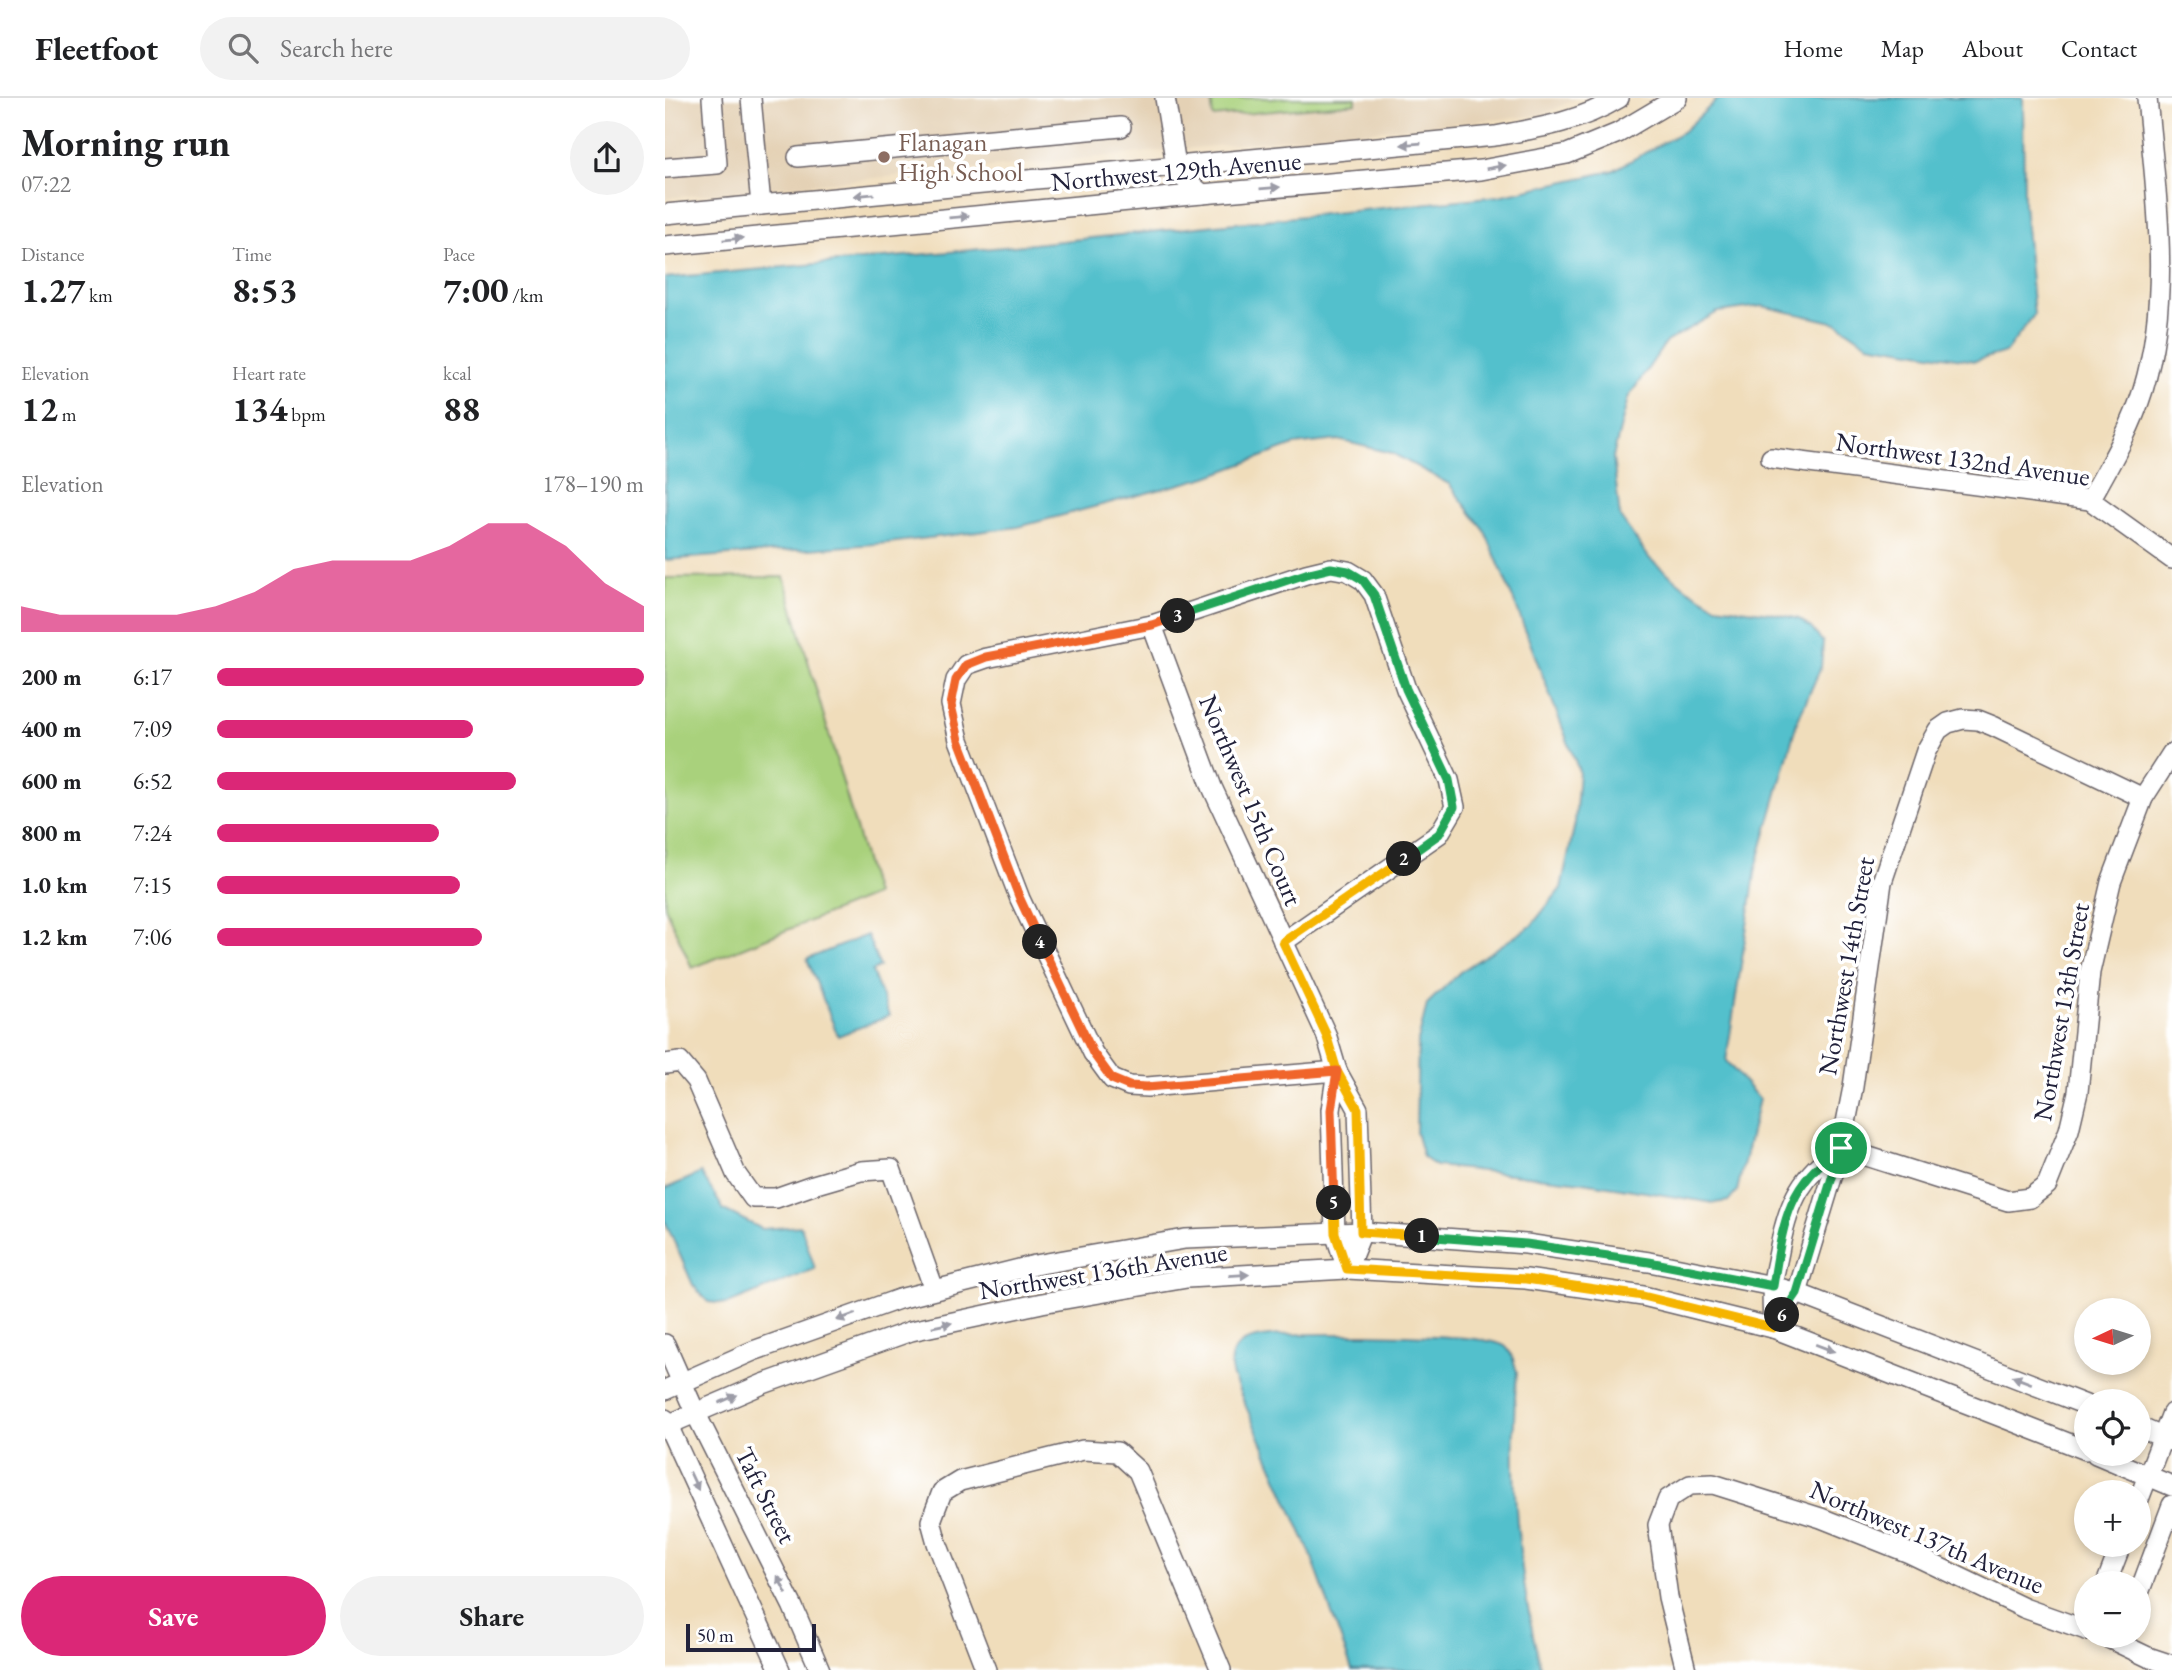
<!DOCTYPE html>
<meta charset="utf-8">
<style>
:root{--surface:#fff;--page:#f2f2f2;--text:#202124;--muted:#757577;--line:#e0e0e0;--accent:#db2777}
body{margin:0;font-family:"EB Garamond",serif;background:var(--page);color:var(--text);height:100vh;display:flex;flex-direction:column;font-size:26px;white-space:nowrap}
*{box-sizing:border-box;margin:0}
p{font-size:23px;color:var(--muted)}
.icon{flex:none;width:38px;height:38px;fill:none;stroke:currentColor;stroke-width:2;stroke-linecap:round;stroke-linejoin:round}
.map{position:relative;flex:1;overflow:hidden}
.drawer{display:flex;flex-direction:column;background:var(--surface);width:665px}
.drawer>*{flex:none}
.needle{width:46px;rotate:266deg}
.controls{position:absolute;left:1409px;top:1200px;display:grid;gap:14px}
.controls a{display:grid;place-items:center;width:77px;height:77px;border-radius:50%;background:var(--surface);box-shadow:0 4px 10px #0003;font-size:35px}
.scale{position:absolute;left:21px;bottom:18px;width:130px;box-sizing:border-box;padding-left:7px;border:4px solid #22223b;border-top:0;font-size:19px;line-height:24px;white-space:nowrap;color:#22223b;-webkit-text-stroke:5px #fff;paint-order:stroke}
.pin{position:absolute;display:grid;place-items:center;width:60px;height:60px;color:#fff;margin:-30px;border:4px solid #fff;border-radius:50%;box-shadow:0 2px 7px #0007}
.km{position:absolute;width:35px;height:35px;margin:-18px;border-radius:50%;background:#222;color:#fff;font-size:19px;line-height:35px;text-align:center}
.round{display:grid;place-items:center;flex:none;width:74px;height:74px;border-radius:37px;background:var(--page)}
.summary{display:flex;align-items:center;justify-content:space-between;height:119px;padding:0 21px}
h1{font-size:38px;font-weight:700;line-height:52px}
.figures{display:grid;grid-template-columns:repeat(3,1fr);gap:10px;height:119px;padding:7px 21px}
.figures div{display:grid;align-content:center}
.figures b{font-size:35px;font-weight:700}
.figures small{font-size:19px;font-weight:400}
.figures p{font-size:19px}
.chart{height:196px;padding:14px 21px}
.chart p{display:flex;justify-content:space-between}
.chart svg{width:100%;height:126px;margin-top:7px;fill:var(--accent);opacity:.7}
.cta{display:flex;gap:14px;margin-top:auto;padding:14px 21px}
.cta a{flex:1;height:80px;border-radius:42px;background:var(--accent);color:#fff;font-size:28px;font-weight:700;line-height:80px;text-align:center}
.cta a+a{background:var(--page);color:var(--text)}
ul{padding:0 21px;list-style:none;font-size:23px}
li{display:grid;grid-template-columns:112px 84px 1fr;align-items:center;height:52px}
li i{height:18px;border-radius:9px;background:var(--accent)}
header{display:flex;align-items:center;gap:42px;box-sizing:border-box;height:98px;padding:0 35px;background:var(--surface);border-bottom:2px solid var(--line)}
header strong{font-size:33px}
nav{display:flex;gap:38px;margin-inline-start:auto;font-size:24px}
.search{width:490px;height:63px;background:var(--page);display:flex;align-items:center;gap:18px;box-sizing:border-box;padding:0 24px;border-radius:38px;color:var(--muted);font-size:26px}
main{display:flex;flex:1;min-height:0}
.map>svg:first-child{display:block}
.built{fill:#e4d1b5}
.green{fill:#a9d17c;stroke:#667a5c;stroke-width:2}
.water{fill:#53c0cc;stroke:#3a7184;stroke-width:2}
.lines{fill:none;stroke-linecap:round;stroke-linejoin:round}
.minor-casing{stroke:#6a6368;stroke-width:22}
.minor{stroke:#fff;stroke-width:19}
.oneway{fill:#9c9ca7}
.split-1-casing{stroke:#fff;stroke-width:14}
.split-2-casing{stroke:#fff;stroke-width:14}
.split-3-casing{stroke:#fff;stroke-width:14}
.split-4-casing{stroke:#fff;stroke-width:14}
.split-5-casing{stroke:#fff;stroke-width:14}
.split-6-casing{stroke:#fff;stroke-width:14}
.split-7-casing{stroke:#fff;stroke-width:14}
.split-1{stroke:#22a559;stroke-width:9}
.split-2{stroke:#f5b400;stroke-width:9}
.split-3{stroke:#22a559;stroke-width:9}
.split-4{stroke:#f0652b;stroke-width:9}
.split-5{stroke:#f0652b;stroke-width:9}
.split-6{stroke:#f5b400;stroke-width:9}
.split-7{stroke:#22a559;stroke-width:9}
.education-dot{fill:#8d6e63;stroke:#fff;stroke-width:2.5}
.labels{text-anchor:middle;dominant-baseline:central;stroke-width:7;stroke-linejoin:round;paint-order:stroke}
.education-label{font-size:26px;fill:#785e54;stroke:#fff;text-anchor:start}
.street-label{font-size:26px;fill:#22223b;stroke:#fff}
</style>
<header>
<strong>Fleetfoot</strong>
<div class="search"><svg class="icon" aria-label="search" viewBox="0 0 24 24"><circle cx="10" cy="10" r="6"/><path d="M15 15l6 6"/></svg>Search here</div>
<nav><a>Home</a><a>Map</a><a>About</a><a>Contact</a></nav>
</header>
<main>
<section class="drawer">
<div class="summary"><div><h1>Morning run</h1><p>07:22</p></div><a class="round"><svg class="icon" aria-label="share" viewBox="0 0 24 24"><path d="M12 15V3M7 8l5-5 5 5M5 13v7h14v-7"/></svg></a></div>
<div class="figures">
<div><p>Distance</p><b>1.27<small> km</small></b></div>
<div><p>Time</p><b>8:53</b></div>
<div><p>Pace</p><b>7:00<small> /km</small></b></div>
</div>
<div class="figures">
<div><p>Elevation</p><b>12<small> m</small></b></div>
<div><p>Heart rate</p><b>134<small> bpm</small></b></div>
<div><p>kcal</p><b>88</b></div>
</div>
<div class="chart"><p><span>Elevation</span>178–190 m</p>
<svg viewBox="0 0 160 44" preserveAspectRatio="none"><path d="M0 44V35L10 38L20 38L30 38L40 38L50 35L60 30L70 22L80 19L90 19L100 19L110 14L120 6L130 6L140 14L150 27L160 35V44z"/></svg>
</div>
<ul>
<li><b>200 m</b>6:17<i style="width:100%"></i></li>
<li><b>400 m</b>7:09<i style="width:60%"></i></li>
<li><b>600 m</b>6:52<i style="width:70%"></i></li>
<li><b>800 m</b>7:24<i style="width:52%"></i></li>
<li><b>1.0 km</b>7:15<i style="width:57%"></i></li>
<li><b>1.2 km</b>7:06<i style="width:62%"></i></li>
</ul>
<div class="cta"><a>Save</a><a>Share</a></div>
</section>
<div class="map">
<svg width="1507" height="1572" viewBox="0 0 1507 1572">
<rect width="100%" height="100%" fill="#fff"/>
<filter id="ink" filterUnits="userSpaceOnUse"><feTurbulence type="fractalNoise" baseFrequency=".0143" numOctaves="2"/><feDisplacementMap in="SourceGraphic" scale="14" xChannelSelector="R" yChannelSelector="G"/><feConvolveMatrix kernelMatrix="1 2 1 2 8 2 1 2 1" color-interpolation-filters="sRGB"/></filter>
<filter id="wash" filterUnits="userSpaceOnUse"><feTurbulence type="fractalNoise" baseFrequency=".00686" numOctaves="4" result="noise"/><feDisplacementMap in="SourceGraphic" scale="28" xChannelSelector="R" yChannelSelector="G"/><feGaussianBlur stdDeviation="1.57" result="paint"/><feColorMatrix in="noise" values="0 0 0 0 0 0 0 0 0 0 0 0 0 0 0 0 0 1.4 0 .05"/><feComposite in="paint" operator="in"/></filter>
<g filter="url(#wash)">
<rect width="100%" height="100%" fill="#f0ddbb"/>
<!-- built -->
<path class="built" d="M0,0H913L877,17L0,100Z"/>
<!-- green -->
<g class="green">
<path d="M546,0H691V5L548,19Z"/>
<path d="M119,479L210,797L27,870L0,809V480Z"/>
</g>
<!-- water -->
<g class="water">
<path d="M1054,0H1358L1359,106L1369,217L1341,254L1310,263L1203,246L1172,225L1097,208L1053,214L1001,244L963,300L948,359L955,419L985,461L1021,490L1051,508L1106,515L1134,521L1146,530L1158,544L1156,569L1132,624L1091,770L1061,963L1094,1001L1072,1093L1064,1103L1049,1105L918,1084L771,1068L758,1059L751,1034L753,943L762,906L795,874L866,828L896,790L910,725L914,673L851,508L820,433L784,386L727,355L673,342L629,347L542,379L353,429L223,445L0,462V180L339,149L833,98L947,73L1019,33Z"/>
<path d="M202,837L215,869L207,873L224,918L173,938L142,861Z"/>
<path d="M36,1075L59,1112L97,1131L136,1128L150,1171L63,1206L43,1204L28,1187L0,1123V1091Z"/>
<path d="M705,1236C728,1237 827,1237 841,1249C848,1256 849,1265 852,1274C843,1369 853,1480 876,1572H687L645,1454L568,1279C564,1266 564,1254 577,1245C598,1232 677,1237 705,1236Z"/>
</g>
</g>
<g filter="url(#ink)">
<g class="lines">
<!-- minor casing -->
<g class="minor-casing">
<g id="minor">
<path d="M86,0L96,107"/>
<path d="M500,0L511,67L521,82L537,96"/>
<path d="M133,59L456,29"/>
<path d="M0,70L52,66L47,0"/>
<path d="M0,116L830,38C875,30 914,24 954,0"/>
<path d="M0,148L537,96L816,72L902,56L953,35L1012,0"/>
<path d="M1106,360L1425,402L1507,461"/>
<path d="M1425,402C1445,366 1466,331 1478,292C1507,196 1491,97 1482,0"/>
<path d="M487,527L547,689L661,936L672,973L693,1011L697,1134L682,1171"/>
<path d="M618,844L774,736L790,709L784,682L741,591L709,497L698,482L683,473L666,470L641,476L487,527L321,560L301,567L291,582L286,606L294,642L355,801L428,955L447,981L464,988L482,989L672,973"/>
<path d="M0,966L15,964L31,983L71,1076L88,1100H111L148,1087L196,1073L226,1071L269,1191"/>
<path d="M672,973L666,1012L670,1135L682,1171"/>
<path d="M1176,1050L1343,1103L1365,1100L1382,1087L1404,1032L1413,994L1425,874L1446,784L1478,700L1507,655"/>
<path d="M1108,1230L1132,1195L1176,1050L1188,989L1217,784L1261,653L1273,632L1283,625L1298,621L1313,622L1328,628L1478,700"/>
<path d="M1108,1230C1108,1215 1106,1200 1108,1186C1109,1173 1113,1161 1115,1148C1124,1103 1137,1076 1176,1050"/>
<path d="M0,1246L30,1314L127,1507L155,1572"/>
<path d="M0,1292L88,1253L234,1201L370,1167L520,1141L697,1134L861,1146L984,1164L1108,1188L1132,1195L1421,1307"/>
<path d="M0,1321L115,1572"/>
<path d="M0,1328L98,1286L246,1233L377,1205L522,1180L682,1171L861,1181L978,1198L1108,1230L1421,1352"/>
<path d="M1474,1329L1506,1343"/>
<path d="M1431,1356L1507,1388"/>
<path d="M1474,1401L1507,1315"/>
<path d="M1441,1486L1456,1447"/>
<path d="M1474,1495L1507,1407"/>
<path d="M1439,1538L1483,1559L1507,1567"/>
<path d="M321,1572L272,1445L266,1423L277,1394L295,1383L418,1352L452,1354L473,1373L556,1572"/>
<path d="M1021,1572L1003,1499L993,1427L1003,1401L1025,1387L1048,1386L1156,1420L1244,1455L1359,1510L1421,1532"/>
</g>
</g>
<!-- minor -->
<use href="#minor" class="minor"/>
</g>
<!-- one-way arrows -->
<defs><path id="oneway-solid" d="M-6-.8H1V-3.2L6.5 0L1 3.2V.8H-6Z" transform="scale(1.75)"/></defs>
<g class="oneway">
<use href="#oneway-solid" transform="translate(746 46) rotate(175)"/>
<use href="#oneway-solid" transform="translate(831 69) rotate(-10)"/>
<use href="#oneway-solid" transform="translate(605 90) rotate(-5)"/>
<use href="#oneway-solid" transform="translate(199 97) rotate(174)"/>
<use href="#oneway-solid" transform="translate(294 119) rotate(-5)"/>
<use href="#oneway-solid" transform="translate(68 141) rotate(-6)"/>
<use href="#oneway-solid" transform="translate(574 1177) rotate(-3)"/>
<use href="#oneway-solid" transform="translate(181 1219) rotate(160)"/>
<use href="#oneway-solid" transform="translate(277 1227) rotate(-12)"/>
<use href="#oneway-solid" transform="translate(1160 1250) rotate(21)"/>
<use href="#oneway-solid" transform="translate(1357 1282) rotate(-159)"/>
<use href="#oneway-solid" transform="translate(63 1301) rotate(-23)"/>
<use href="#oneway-solid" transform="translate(29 1383) rotate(65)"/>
<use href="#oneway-solid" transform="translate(117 1487) rotate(-117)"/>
</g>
</g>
<g class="lines" filter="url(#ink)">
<!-- split-1 casing -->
<g class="split-1-casing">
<path id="split-1" d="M757,1138L861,1146L984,1164L1108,1188C1118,1127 1121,1087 1176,1050"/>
</g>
<!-- split-2 casing -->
<g class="split-2-casing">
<path id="split-2" d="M739,761L618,844L661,936L672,973L693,1011L696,1134L757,1138"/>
</g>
<!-- split-3 casing -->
<g class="split-3-casing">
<path id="split-3" d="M513,518L641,476L666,470L683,473L698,482L709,497L741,591L784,682L789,709L774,736L739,761"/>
</g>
<!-- split-4 casing -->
<g class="split-4-casing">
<path id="split-4" d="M375,844L355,801L294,642L286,607L291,582L301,567L321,559L487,527L513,518"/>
</g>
<!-- split-5 casing -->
<g class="split-5-casing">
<path id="split-5" d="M375,844L428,955L447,981L464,988L482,989L672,973L666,1012L669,1105"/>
</g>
<!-- split-6 casing -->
<g class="split-6-casing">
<path id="split-6" d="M669,1105L670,1135L682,1171L861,1181L978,1198L1108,1230L1117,1217"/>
</g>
<!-- split-7 casing -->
<g class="split-7-casing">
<path id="split-7" d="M1117,1217L1132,1195L1176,1050"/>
</g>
<!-- split-1 -->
<use href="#split-1" class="split-1"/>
<!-- split-2 -->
<use href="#split-2" class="split-2"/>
<!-- split-3 -->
<use href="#split-3" class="split-3"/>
<!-- split-4 -->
<use href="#split-4" class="split-4"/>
<!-- split-5 -->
<use href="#split-5" class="split-5"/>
<!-- split-6 -->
<use href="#split-6" class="split-6"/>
<!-- split-7 -->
<use href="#split-7" class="split-7"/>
</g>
<!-- markers -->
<circle class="education-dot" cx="219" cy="59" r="7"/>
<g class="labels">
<!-- education labels -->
<g class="education-label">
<text x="233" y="44">Flanagan<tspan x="233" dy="30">High School</tspan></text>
</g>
<!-- street labels -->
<g class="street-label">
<text transform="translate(511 73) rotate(-5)">Northwest 129th Avenue</text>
<text transform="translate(1298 361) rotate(8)">Northwest 132nd Avenue</text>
<text transform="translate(586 702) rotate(67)">Northwest 15th Court</text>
<text transform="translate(1181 868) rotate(-80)">Northwest 14th Street</text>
<text transform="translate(1396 914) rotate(-80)">Northwest 13th Street</text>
<text transform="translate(438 1173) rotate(-9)">Northwest 136th Avenue</text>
<text transform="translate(101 1397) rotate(63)">Taft Street</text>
<text transform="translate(1262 1439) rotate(23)">Northwest 137th Avenue</text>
</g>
</g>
</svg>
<div class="controls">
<a><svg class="needle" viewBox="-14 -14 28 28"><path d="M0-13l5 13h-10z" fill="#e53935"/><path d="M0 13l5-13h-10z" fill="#757577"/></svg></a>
<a><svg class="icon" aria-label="locate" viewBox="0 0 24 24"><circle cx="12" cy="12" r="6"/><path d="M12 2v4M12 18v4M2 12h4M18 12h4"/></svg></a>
<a>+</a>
<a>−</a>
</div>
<div class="scale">50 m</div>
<div class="pin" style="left:1176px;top:1050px;background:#1e9e55"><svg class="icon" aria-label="arrive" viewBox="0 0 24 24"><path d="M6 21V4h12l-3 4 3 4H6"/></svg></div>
<b class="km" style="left:757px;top:1138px">1</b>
<b class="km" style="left:739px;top:761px">2</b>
<b class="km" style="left:513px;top:518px">3</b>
<b class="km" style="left:375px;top:844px">4</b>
<b class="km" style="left:669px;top:1105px">5</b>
<b class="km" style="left:1117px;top:1217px">6</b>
</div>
</main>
